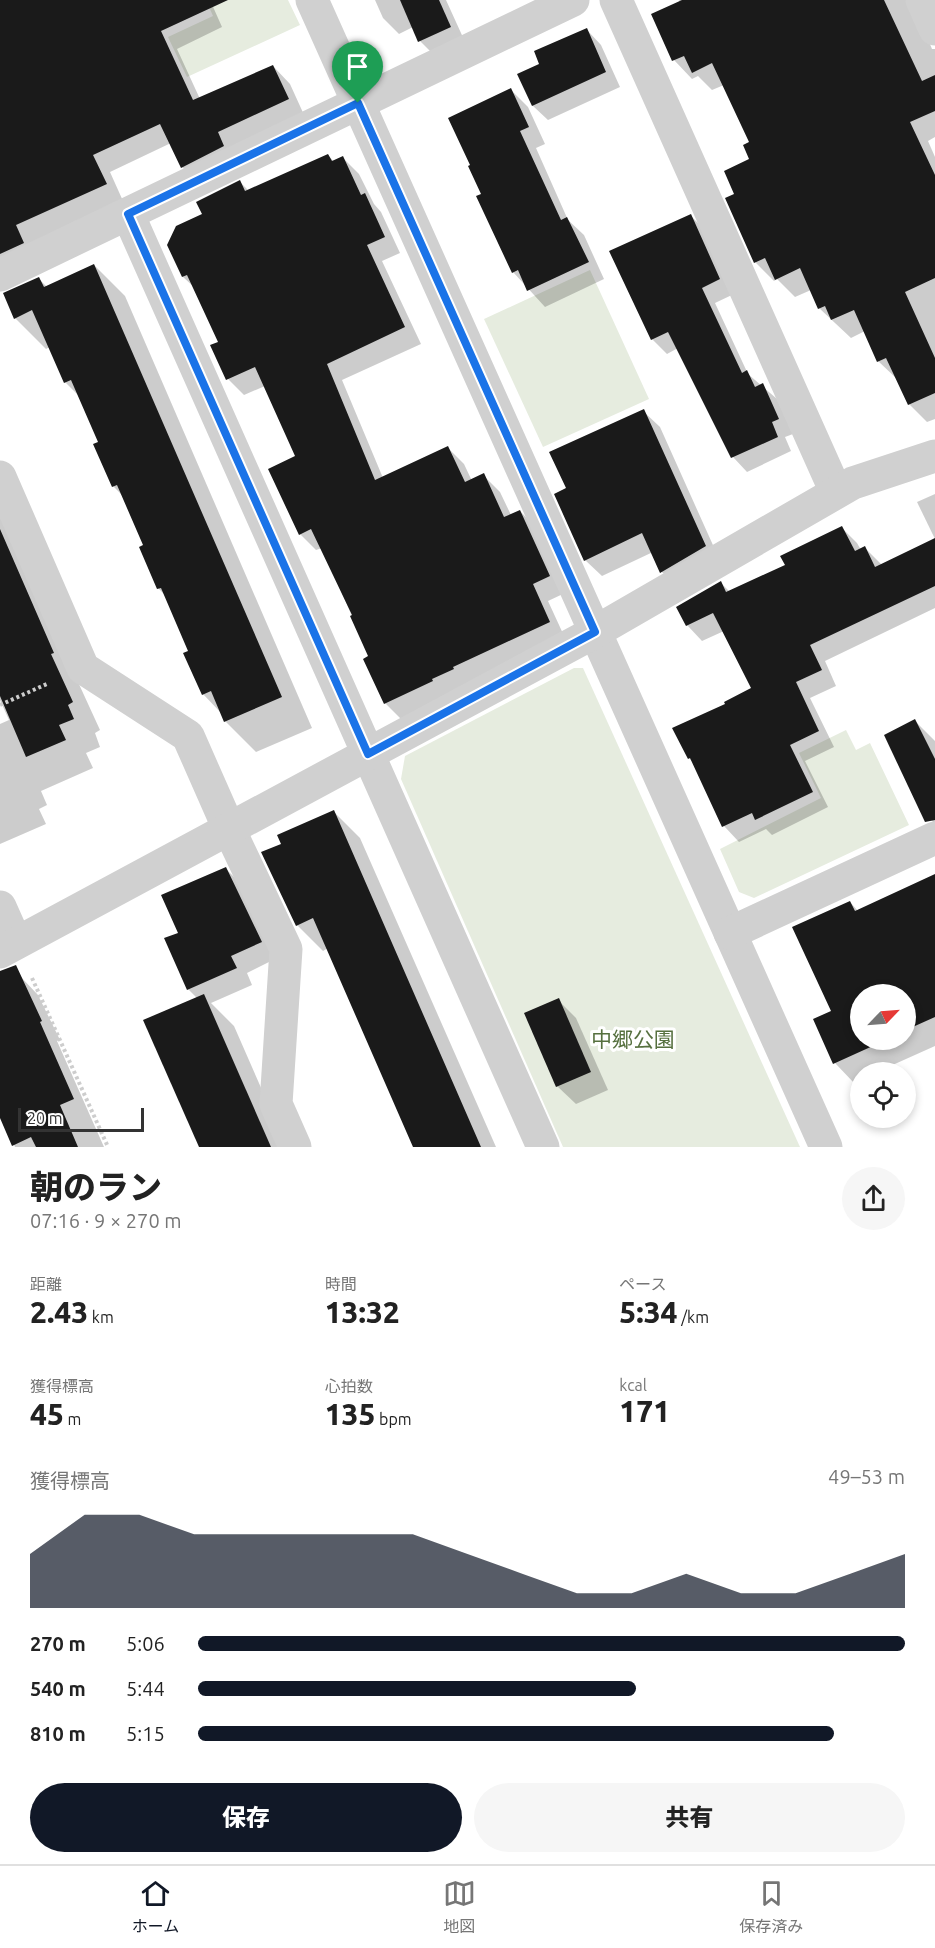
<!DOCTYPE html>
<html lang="ja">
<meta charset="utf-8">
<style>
:root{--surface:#fff;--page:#f6f6f6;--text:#222;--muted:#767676;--line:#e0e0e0;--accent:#111827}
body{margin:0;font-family:Ubuntu,"Noto Sans JP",sans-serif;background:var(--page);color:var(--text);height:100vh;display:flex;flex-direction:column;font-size:22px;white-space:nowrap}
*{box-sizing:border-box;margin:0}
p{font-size:20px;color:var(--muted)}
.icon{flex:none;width:33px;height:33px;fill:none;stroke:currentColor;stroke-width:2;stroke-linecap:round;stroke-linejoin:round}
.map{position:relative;height:1147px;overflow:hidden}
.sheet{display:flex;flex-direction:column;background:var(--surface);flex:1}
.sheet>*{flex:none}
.needle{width:39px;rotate:65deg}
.buttons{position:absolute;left:850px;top:984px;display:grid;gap:12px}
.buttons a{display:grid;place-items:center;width:66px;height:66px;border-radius:50%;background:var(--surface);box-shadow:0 3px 9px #0003;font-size:30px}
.scale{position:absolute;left:18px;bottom:15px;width:126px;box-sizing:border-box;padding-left:6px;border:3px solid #333;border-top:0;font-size:16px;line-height:21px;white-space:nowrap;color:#333;-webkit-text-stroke:4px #fff;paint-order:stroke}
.pin{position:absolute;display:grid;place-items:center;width:51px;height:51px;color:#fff;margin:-62px -26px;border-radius:50% 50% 50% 0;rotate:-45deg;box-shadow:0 0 6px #0007}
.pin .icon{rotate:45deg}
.round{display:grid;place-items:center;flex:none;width:63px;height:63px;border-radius:32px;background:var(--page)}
.headline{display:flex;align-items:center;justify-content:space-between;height:102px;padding:0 30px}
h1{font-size:33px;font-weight:800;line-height:45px}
.metrics{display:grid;grid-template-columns:repeat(3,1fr);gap:9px;height:102px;padding:6px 30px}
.metrics div{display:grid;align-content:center}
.metrics b{font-size:30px;font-weight:800}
.metrics small{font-size:16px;font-weight:400}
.metrics p{font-size:16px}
.chart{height:168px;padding:12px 30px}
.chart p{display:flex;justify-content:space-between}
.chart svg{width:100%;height:108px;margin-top:6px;fill:var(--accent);opacity:.7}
.button{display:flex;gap:12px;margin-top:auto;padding:12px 30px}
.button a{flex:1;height:69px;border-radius:36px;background:var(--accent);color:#fff;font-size:24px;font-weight:800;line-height:69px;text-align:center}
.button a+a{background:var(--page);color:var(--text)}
ul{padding:0 30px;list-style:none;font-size:20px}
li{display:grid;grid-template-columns:96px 72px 1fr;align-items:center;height:45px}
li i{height:15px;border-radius:8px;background:var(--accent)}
.tab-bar{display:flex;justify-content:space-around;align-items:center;height:84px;border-top:2px solid var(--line);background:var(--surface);font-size:16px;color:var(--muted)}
.tab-bar a{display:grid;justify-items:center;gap:3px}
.tab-bar .active{color:var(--accent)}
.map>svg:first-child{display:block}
.green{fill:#e6ecdf}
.shadow{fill:#0003;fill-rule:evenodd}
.building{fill:#1a1a1a}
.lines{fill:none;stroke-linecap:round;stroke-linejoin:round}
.path{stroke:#cdcdcd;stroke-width:4;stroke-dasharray:3 3;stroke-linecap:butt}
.minor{stroke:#d0d0d0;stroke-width:33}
.route-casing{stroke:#fff;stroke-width:12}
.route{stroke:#1a73e8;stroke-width:8}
.labels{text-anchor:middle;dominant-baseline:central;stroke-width:6;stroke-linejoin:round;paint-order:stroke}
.park-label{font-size:21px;fill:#56703f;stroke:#fff}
</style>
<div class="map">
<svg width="935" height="1147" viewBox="0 0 935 1147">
<rect width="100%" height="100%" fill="#fff"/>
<!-- green -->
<g class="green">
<path d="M206,0H288L300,25L187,77L168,37L213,16Z"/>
<path d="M590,270L649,399L543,447L484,319Z"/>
<path d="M574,668H583L800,1147H563L401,779L405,756Z"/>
<path d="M846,730L856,750L870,743L909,825L754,898L739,892L720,849L821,798L799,753Z"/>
</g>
<!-- shadow -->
<g class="shadow">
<path d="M0,0H210L222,27L177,49L200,99L273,66L290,84L305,117L199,184L182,167L171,143L110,172L123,201L0,271Z"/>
<path d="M375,0H446L466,44L436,57L420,41L413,27L399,34L383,18Z"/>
<path d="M679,0H935L923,27L932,49H935V137L928,141L935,157V419L927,422L909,404L897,379L878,361L865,331L851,338L819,308L811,290L795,297L777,279L774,281L756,263L727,199L736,195L751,160V142L724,85L712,90L698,76L692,79L674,60L653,15L680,2Z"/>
<path d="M587,30L601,45L620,87L548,120L533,106L519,75L541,65Z"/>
<path d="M511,90L528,107L545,144L536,148L568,220L584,235L604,279L545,307L513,272L483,194Z"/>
<path d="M328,155L334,162L343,158L359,174L374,204L381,212L400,253L382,261L421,344L342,380L383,478L448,448L464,464L472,481L483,475L500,492L511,515L520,511L536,528L565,593L548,601L565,638L401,719L385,703L370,657L322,548L316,550L300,534L297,457L265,386L244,395L228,379L220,343L195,288L183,277L204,215L240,182L249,191Z"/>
<path d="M691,216L705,230L734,294L715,303L748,374L777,399L793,434L785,437L791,451L747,472L733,457L678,348L667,354L652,339Z"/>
<path d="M94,265L125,296L312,728L256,752L225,721L222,714L203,694L190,652L167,597L158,588L145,546L123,496L113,486L99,442L80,397L65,382L50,347L46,349L15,318L39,279L47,287Z"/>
<path d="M643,411L660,427L721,563L678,588L662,572L653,552L602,576L585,560L568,489Z"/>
<path d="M935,494V539L917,502Z"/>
<path d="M0,496L78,682L100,730L95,733L100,747L86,753L93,768L41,791L47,805L39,809L46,824L0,844V724L9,720L0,700Z"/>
<path d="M842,528L857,543L861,550L865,548L882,565L935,540V608L825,661L836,686L810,698L834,747L805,761L828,807L772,835L766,829L739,842L724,826L695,764L689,758L727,704L753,689L724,631L702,641L687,625L721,583L730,592L787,565Z"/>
<path d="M915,721L935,741V824L931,820Z"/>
<path d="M334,812L360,838L496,1147H415L328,948L323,951L297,925L283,845Z"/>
<path d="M226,869L243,886L277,958L247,973L252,985L211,1003L234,1026L287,1147H201L145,1021L197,998L188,989L179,934Z"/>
<path d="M935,876V1046L877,1072H861V1080L854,1083L835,1063L833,1011L850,902L858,911ZM861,994H906V1040H861Z"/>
<path d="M20,976L38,995L60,1040L57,1041L104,1147H15L0,1114V985Z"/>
<path d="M558,1000L576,1018L608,1090L576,1104L557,1086Z"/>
</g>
<!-- building -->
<g class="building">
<path d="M0,0H228L161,31L193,100L273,65L289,99L218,132L224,146L181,168L160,124L93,155L107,184L16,225L24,243L0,254Z"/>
<path d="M400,0H439L451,27L418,42Z"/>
<path d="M682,0H884L922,81L935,75V111L910,122L935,175V278L905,292L935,358V393L908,405L886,358L877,362L854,310L831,320L825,306L818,309L800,268L775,280L765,258L754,263L725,198L734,194L724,171L749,159L743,145L749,142L712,63L692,73L684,56L672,61L651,14Z"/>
<path d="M587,28L606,72L532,106L517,74L539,64L534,51Z"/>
<path d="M511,88L529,127L520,131L561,220L567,217L589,262L527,291L518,270L512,273L476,196L481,194L468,166L470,165L448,118Z"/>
<path d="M328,154L332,161L343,156L361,195L365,193L385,237L367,245L405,327L327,364L375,480L448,446L465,482L484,473L504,517L520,510L550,576L533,584L550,622L453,667L454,669L432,679L433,681L384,704L363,659L368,656L350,616L352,615L311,529L299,535L268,469L295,456L255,367L226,380L210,345L218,342L187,275L182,277L167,245L176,226L202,214L196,202L240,180L245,191Z"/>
<path d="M691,214L720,279L702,288L742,373L747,370L755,387L763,383L779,419L772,422L778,437L731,458L668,332L651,340L609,251Z"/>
<path d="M94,264L282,697L224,722L211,691L202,695L183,653L188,651L161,588L157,589L139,547L143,545L117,485L112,487L93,444L98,442L71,380L64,383L32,310L14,319L3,293L39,277L44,287Z"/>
<path d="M644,409L706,546L660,573L642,533L584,561L554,494L566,488L549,452Z"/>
<path d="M842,526L855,551L865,546L875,567L935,538V586L810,645L822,670L796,682L819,731L790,745L813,792L755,820L752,813L722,827L690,758L688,759L672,728L725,704L724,702L751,688L713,613L686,626L676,607L721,581L726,592L785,565L780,556Z"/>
<path d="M0,529L54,653L51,654L73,702L68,705L74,719L59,725L66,740L26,757L0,696Z"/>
<path d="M915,719L935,759V820L925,822L884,735Z"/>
<path d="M334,810L481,1147H413L313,918L296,926L261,852L281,844L277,835Z"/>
<path d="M226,867L262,942L231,956L237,968L187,990L164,938L178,933L161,895Z"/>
<path d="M935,874V1017L906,1030V994H861V1040H886L833,1064L813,1019L831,1011L792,927L850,901L855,911Z"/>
<path d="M16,965L42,1021L40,1022L74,1099L60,1105L78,1147H36L31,1137L12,1146L0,1118V971Z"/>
<path d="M204,994L271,1147H199L143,1020Z"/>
<path d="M559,998L591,1072L556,1087L524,1013Z"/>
</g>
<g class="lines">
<!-- path -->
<g class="path">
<path d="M0,705L49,683"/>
<path d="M32,978L108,1147"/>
</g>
<!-- minor -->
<g class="minor">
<path d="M312,0L826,1147"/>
<path d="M616,0L836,492"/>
<path d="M922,0L935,29"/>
<path d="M128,214L543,1147"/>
<path d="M0,275L573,0"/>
<path d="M0,477L83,668L188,736L229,829L286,949L276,1104L295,1147"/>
<path d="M0,907L16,943"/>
<path d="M730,933L935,838"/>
<path d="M0,952L595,632L853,483L935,456"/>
</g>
</g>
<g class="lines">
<!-- route casing -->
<g class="route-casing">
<path id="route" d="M358,103L595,632L368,754L128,214Z"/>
</g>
<!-- route -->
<use href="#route" class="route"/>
</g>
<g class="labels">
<!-- park labels -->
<g class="park-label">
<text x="633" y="1039">中郷公園</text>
</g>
</g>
</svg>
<div class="buttons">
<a><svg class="needle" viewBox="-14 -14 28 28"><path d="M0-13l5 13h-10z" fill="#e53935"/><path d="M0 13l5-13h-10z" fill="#767676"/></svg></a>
<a><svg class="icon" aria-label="locate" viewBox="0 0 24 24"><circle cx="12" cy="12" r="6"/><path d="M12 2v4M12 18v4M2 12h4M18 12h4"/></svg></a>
</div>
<div class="scale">20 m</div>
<div class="pin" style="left:358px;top:103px;background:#1e9e55"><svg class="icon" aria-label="arrive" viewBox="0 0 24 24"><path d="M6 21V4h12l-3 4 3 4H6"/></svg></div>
</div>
<section class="sheet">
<div class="headline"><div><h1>朝のラン</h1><p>07:16 · 9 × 270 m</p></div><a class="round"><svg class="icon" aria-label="share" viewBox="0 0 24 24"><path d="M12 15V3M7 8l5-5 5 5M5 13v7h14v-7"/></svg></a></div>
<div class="metrics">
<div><p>距離</p><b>2.43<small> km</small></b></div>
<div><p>時間</p><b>13:32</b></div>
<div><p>ペース</p><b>5:34<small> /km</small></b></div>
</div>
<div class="metrics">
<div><p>獲得標高</p><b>45<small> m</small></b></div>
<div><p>心拍数</p><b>135<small> bpm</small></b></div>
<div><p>kcal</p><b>171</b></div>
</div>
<div class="chart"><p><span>獲得標高</span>49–53 m</p>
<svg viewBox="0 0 160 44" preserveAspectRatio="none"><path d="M0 44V22L10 6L20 6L30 14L40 14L50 14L60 14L70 14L80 22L90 30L100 38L110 38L120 30L130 38L140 38L150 30L160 22V44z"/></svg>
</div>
<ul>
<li><b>270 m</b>5:06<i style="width:100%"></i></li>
<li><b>540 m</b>5:44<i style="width:62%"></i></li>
<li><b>810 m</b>5:15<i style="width:90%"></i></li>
</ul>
<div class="button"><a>保存</a><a>共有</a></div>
</section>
<nav class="tab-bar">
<a class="active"><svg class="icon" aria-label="home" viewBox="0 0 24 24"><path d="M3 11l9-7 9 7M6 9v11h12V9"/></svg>ホーム</a>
<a><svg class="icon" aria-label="map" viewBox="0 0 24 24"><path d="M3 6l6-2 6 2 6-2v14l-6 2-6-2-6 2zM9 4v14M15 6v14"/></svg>地図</a>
<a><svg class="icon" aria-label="saved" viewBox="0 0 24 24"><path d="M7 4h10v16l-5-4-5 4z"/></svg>保存済み</a>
</nav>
